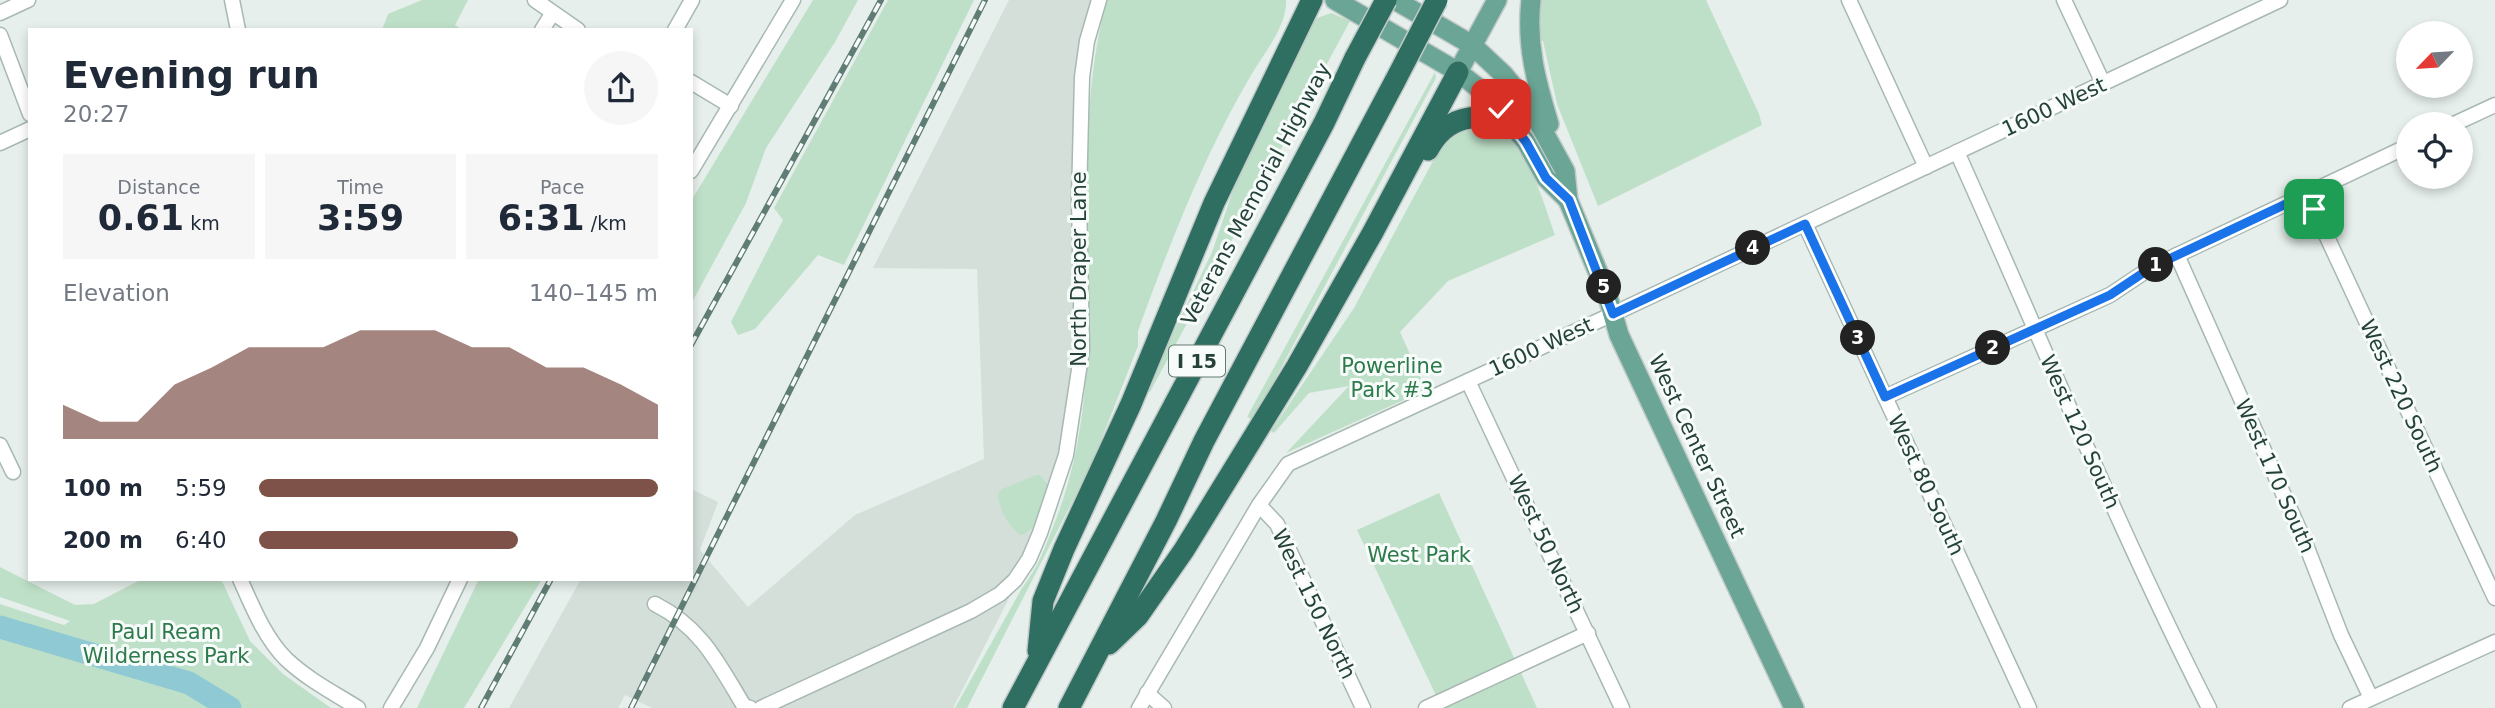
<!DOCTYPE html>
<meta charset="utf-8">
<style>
:root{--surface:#fff;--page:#f6f6f7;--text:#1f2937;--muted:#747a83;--accent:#7f5249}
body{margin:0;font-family:"DejaVu Sans",sans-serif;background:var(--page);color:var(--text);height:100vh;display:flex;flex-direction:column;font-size:26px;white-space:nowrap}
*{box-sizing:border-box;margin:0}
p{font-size:23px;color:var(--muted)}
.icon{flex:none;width:38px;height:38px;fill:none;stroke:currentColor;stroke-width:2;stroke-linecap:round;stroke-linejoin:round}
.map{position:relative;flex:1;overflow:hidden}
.side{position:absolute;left:28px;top:28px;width:665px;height:553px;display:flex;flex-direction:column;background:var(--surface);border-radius:0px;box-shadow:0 4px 10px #0003}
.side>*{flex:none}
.needle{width:46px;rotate:245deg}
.tools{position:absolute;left:2396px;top:21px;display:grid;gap:14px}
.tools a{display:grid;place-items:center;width:77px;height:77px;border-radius:50%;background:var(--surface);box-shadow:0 4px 10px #0003;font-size:35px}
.pin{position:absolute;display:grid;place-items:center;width:60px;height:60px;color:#fff;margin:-30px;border-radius:14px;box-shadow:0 4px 10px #0006}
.km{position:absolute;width:35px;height:35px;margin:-18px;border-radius:50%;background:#222;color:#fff;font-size:19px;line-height:35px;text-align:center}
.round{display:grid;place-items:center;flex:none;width:74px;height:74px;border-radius:37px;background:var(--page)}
.headline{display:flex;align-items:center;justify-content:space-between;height:119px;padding:0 35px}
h1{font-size:38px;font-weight:700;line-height:52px}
.metrics{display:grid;grid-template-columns:repeat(3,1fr);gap:10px;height:119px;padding:7px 35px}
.metrics div{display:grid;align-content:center;border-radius:0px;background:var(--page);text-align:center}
.metrics b{font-size:35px;font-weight:700}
.metrics small{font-size:19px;font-weight:400}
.metrics p{font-size:19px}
.chart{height:196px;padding:14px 35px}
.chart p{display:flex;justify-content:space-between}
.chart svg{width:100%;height:126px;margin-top:7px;fill:var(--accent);opacity:.7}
ul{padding:0 35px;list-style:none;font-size:23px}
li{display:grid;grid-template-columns:112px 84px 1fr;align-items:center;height:52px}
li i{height:18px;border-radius:9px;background:var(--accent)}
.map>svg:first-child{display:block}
.built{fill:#d4dfda}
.green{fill:#bfe0c8}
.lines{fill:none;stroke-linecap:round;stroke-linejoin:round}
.river{stroke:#8ec9d4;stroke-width:23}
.minor-casing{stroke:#a8b8b2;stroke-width:17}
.major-casing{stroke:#c2cac8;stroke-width:22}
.highway-casing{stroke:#c2cac8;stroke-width:24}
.minor{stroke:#fff;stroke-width:14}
.major{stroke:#6aa596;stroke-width:19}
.highway{stroke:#2f6f62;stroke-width:21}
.rail-casing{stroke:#5f7d75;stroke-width:6}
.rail{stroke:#f7fbf9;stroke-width:3.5;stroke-dasharray:10;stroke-linecap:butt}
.highway-bridge-casing{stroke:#c2cac8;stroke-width:24;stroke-linecap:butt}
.highway-bridge{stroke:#2f6f62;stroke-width:21}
.route-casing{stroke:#fff;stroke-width:14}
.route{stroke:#1a73e8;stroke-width:9}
.labels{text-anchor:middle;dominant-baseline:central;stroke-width:6;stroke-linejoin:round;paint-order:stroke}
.shield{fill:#f7fbf9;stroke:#637a73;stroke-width:2}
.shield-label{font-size:19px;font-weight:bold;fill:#24423a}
.street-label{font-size:21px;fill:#24423a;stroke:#f7fbf9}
.park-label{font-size:21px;fill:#2d7a4b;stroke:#f7fbf9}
</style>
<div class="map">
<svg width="2495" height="708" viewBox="0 0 2495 708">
<rect width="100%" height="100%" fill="#e6efeb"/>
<!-- built -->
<path class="built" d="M1009,0H1099L1087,41L1082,350L1066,455L1029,559L953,708H652L625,695L618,708H509L581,579H691V489L718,502L700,550L748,607L855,515L984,459L977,269L873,268Z"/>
<!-- green -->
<g class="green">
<path d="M422,0H468L455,25L462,30H382L388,14Z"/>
<path d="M813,0H858L835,42L766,148L746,203L691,304V201Z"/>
<path d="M888,0H974L844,265L818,255L755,329L738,335L731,322L783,220L774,208Z"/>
<path d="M1107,0H1286C1287,25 1266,51 1253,72C1205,152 1170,243 1138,331V346L1093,461L967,708H955L1022,588C1038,568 1046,545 1055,522C1121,355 1060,170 1107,0Z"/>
<path d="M1538,0H1706L1759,114L1762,125L1598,206L1557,104L1543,41L1537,40Z"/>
<path d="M1331,13L1350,21L1150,392L1146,390L1212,252L1238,176L1311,25L1317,18Z"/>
<path d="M1435,72L1436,78L1273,383L1251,419L1247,417Z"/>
<path d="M1477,125C1482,126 1488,127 1493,129C1527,141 1544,204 1555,235L1448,281L1400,332L1426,390L1286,453L1349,386L1309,393L1274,433L1271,431L1354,308L1441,146L1450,135Z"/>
<path d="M1036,475H1040L1048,485C1043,502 1039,532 1020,535C1009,527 998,508 998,494L1002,489Z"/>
<path d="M1439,493L1537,708H1442L1357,530Z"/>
<path d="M0,567L75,605L94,604L142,579H221L250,641L283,674L331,708H0V604L64,625L70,621L0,597Z"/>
<path d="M479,579H542L464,708H417Z"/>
</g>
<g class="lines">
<!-- river -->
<path class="river" d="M0,627L189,683L230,708"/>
<!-- minor casing -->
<g class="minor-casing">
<g id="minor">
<path d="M232,0L238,30"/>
<path d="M535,0L578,30"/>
<path d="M1849,0L1926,167"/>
<path d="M2064,0L2103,83"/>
<path d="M0,13L28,0"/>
<path d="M542,30L552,14"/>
<path d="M675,30L692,0"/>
<path d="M0,35L30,114"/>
<path d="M691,82L731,106"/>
<path d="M2454,124L2495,105"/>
<path d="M0,143L30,129"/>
<path d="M1957,152C2041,338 2117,527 2209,708"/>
<path d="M691,171L793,0"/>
<path d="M2307,194L2495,598"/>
<path d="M1805,224L2029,708"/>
<path d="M2177,255L2306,545L2341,635L2371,698"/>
<path d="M1468,381L1622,708"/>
<path d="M1885,397L2110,295L2152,267L2408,146"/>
<path d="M0,445L13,472"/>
<path d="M1259,505L1277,524L1363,708"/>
<path d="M240,579C252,606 265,638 286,659C307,679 334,693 358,708"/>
<path d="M655,604C702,628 718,663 744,706L750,708"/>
<path d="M1147,693L1164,708"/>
<path d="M391,708L427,648L460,579"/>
<path d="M761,708L971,611L1000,594L1015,580L1029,559L1040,533L1066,455L1082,350L1079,198L1082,77L1087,41L1099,0"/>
<path d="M1139,708L1259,505L1288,464L1613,314L2280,0"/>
<path d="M1426,708L1588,633"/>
<path d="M2350,708L2495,642"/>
</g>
</g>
<!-- major casing -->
<g class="major-casing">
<g id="major">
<path d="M1335,0L1458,72L1486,94L1526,142L1546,178L1568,200"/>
<path d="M1395,0L1472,45L1504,75L1530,107L1565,171L1568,200L1607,294L1619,335L1794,708"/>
<path d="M1531,0C1526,45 1536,81 1549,124"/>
<path d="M1458,72L1497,0"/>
</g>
</g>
<!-- highway casing -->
<g class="highway-casing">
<g id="highway">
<path d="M1428,150C1446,115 1477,112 1512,123"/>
<path d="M1109,644L1138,616L1184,550L1297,366L1373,232L1458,72"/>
<path d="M1038,651L1043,601L1064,549L1131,404L1214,203L1312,0"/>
<path d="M1013,708L1324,123L1355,58"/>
<path d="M1069,708L1166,521L1204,441L1395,81"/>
</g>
</g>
<!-- minor -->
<use href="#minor" class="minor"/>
<!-- major -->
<use href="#major" class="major"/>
<!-- highway -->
<use href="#highway" class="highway"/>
<!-- rail casing -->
<g class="rail-casing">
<g id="rail">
<path d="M691,345L881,0"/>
<path d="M481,708L551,579"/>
<path d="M631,708L985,0"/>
</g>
</g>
<!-- rail -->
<use href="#rail" class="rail"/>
<!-- highway-bridge casing -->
<g class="highway-bridge-casing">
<g id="highway-bridge">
<path d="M1355,58L1386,0"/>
<path d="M1395,81L1437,0"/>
</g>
</g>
<!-- highway-bridge -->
<use href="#highway-bridge" class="highway-bridge"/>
</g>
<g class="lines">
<!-- route casing -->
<g class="route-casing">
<path id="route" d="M1501,109L1526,142L1546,178L1569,200L1613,314L1805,224L1885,397L2110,295L2152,267L2307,194L2314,209"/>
</g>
<!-- route -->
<use href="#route" class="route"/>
</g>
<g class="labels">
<!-- shield labels -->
<rect class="shield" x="1169" y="345.5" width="56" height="31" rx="5"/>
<g class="shield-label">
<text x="1197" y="361">I 15</text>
</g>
<!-- street labels -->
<g class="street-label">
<text transform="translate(2054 107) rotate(-25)">1600 West</text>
<text transform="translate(1256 194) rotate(-62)">Veterans Memorial Highway</text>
<text transform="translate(1079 269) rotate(-90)">North Draper Lane</text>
<text transform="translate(1541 347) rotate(-25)">1600 West</text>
<text transform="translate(2401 396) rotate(65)">West 220 South</text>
<text transform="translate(2080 432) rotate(66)">West 120 South</text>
<text transform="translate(1697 446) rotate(65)">West Center Street</text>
<text transform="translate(2275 476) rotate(66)">West 170 South</text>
<text transform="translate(1926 485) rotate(65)">West 80 South</text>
<text transform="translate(1546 544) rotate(65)">West 50 North</text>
<text transform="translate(1314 604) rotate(64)">West 150 North</text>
</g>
<!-- park labels -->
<g class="park-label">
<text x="1392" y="366">Powerline<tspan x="1392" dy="24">Park #3</tspan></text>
<text x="1419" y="555">West Park</text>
<text x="166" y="632">Paul Ream<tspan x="166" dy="24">Wilderness Park</tspan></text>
</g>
</g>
</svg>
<div class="tools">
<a><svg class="needle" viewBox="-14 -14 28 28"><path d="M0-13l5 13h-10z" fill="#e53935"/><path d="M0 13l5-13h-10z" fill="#747a83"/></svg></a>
<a><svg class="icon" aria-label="locate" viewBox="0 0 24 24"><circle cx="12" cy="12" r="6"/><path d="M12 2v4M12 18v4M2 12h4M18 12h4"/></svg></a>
</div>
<div class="pin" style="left:2314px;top:209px;background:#1e9e55"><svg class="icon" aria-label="arrive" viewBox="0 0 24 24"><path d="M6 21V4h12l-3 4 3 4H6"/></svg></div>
<div class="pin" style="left:1501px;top:109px;background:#d93025"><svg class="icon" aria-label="check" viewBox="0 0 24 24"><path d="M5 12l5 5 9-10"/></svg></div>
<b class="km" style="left:2156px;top:265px">1</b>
<b class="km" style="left:1993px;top:348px">2</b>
<b class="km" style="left:1858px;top:338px">3</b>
<b class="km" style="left:1753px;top:248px">4</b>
<b class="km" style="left:1604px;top:287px">5</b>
<section class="side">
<div class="headline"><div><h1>Evening run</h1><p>20:27</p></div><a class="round"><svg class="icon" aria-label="share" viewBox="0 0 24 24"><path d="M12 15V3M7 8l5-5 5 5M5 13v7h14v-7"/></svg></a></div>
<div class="metrics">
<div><p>Distance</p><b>0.61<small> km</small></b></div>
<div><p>Time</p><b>3:59</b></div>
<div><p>Pace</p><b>6:31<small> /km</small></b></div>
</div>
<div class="chart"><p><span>Elevation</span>140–145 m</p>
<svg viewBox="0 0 160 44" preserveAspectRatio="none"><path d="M0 44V32L10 38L20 38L30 25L40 19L50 12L60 12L70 12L80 6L90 6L100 6L110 12L120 12L130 19L140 19L150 25L160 32V44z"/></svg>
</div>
<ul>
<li><b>100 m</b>5:59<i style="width:100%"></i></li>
<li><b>200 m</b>6:40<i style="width:65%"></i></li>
</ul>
</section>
</div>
